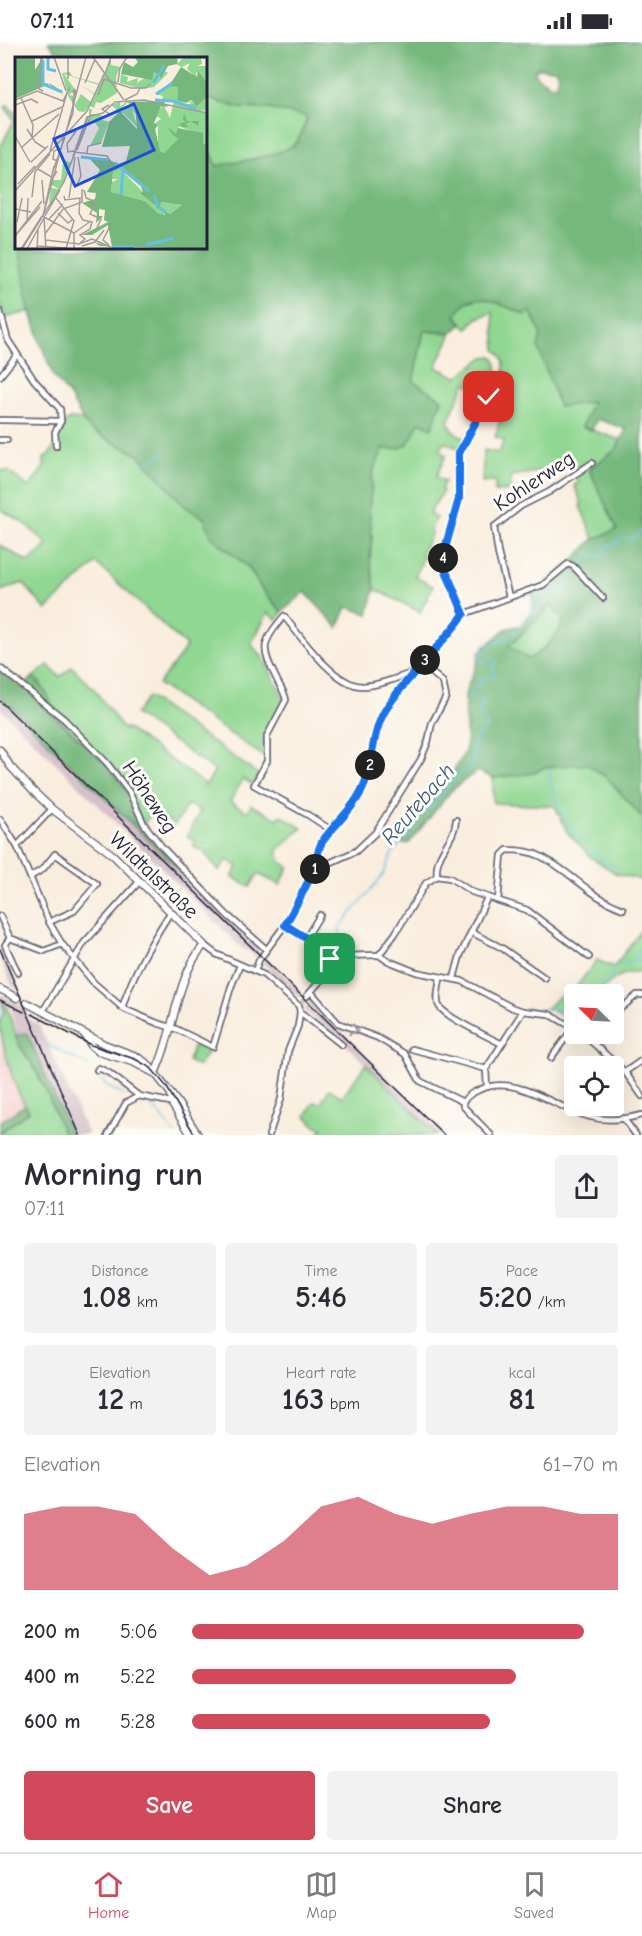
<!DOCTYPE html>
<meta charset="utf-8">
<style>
:root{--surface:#fff;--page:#f2f2f3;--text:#2b2b33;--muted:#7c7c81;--line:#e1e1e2;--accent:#d1495b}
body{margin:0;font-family:"Comic Neue",sans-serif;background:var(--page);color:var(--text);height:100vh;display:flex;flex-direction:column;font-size:22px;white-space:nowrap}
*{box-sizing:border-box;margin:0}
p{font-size:20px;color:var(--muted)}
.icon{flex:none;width:33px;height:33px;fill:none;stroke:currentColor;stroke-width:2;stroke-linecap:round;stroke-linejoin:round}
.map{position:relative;height:1093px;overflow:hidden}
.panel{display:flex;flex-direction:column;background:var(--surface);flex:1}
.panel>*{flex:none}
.needle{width:39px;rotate:294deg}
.controls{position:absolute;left:564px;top:942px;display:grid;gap:12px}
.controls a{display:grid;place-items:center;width:60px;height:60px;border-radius:6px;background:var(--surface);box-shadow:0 6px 24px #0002;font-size:30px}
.pin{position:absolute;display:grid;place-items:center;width:51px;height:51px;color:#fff;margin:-26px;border-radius:12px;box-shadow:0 3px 9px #0006}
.km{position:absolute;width:30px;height:30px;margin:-15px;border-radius:50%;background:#222;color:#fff;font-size:16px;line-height:30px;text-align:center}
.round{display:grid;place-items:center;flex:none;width:63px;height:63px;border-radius:6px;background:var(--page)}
.summary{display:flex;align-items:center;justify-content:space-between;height:102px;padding:0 24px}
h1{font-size:33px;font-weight:800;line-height:45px}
.stats{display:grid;grid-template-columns:repeat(3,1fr);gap:9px;height:102px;padding:6px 24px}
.stats div{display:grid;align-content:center;border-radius:6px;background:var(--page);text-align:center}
.stats b{font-size:30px;font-weight:800}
.stats small{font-size:16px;font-weight:400}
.stats p{font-size:16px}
.chart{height:168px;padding:12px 24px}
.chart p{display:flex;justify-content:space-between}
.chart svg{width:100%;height:108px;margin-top:6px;fill:var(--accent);opacity:.7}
.cta{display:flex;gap:12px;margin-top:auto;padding:12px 24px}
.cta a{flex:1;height:69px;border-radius:6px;background:var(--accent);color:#fff;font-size:24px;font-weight:800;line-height:69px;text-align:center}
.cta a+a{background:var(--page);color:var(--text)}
ul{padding:0 24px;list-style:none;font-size:20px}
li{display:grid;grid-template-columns:96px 72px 1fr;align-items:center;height:45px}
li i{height:15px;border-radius:8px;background:var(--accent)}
.status{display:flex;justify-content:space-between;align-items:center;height:42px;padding:0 30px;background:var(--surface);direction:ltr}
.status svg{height:16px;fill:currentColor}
.menu{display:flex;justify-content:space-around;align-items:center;height:84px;border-top:2px solid var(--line);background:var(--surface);font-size:16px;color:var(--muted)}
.menu a{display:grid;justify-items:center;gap:3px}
.menu .on{color:var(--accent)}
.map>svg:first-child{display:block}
.built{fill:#f7cfd1}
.industrial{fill:#d2bdc6}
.green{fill:#90d791;stroke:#597c66;stroke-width:1.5}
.forest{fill:#74b87b;stroke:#4b6d5b;stroke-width:1.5;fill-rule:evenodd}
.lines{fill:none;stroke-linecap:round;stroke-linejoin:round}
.stream{stroke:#66bfe3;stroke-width:1.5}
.minor-tunnel{stroke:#cec4bd;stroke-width:4.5;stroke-dasharray:4.5 2;stroke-linecap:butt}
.minor-casing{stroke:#6d6974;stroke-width:8}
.tertiary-casing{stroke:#6d6974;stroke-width:9}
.minor{stroke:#fff;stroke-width:4.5}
.tertiary{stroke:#fff;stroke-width:6}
.tram{stroke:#22223b;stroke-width:1.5}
.rail{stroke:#22223b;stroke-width:1.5}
.oneway{stroke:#9c9ca7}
.route-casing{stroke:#fff;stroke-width:12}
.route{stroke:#1a73e8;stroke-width:8}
.labels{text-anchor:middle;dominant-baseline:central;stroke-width:6;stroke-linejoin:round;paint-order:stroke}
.street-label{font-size:21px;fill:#22223b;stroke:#fdfcf7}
.water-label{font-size:22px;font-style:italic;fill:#3a5976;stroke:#fdfcf7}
.inset-river{fill:none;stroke:#66bfe3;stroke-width:3}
.inset-road{fill:none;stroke:#a39c9c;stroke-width:1.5}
.view{fill:#1d4ed8;fill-opacity:0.15;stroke:#1d4ed8;stroke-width:3}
.inset-edge{fill:none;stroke:#22223b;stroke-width:3}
</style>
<div class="status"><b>07:11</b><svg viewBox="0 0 49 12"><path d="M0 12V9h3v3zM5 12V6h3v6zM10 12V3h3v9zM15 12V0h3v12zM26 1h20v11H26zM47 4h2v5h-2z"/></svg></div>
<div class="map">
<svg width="642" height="1093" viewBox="0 0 642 1093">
<rect width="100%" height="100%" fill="#fdfcf7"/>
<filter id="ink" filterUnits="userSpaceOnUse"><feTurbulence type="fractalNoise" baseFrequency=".0167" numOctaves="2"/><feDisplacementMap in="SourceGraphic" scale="12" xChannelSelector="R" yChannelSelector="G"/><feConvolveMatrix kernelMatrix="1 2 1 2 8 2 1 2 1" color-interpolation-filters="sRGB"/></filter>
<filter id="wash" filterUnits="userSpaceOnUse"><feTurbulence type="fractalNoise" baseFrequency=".008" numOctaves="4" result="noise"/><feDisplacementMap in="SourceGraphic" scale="24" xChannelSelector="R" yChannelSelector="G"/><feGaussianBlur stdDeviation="1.35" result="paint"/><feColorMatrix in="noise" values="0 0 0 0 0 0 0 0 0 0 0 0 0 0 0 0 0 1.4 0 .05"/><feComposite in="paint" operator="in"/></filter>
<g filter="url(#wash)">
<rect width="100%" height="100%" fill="#f9eddd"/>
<!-- built -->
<path class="built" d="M0,991L11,1027L25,1063L0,1080Z"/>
<!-- industrial -->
<g class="industrial">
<path d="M0,654L204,853L260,905L258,907L260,910L255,914L246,907L244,908L177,842V841L0,666Z"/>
<path d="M0,903L20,948L13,946L0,917Z"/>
<path d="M266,916L303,951L298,956L262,920Z"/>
<path d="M0,952L22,963L28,977L39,983L88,1093H71L27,991L17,993L11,965L0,959Z"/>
<path d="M310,958L446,1093H437L342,999L304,969L305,964Z"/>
</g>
<!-- green -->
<g class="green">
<path d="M206,56L240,66L270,67L307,74C305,84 300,98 292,104C277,114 235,120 217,124L211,110L206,111Z"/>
<path d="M8,63L16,72V206H19L31,269L4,276L0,258V106L14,78L5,65Z"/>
<path d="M477,255L530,269L541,291L593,359L582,385L621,398L616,408L589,427L618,488L594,497L580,464L582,462L574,443L579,440L573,421L562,426L561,423L550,428L511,434V449L495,450V439L482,440L484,408L499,411L504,398L495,395L503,368L489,364C498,349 514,321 496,308L493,271L477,276L467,287L456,273L464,261Z"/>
<path d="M424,289L452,291L436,325L457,335L484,315L492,314C503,324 494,340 489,352L465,341L448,380L454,390L465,396L459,407L445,400L440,409L446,413L436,435L445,439L441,447L443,449L429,472L436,476L430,489L432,491L421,512L424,514L415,535L433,544L420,570L375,547L370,519L372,494L369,467L373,430L383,406C407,409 409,401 419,380L432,385L413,339Z"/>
<path d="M70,377L82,378L92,389L139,413L185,464L204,476L212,495L249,526L261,546L282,570L277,578L268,571L251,602L264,617L284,657L264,697L266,716L158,642L181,613L186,604L96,521L46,568L23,541L0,549V503L28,520L47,504V502L24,481L0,467V428L8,429L29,445L44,425V416C64,403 49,390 70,377Z"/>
<path d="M551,563L564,578C560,592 542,612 528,617L508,604Z"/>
<path d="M48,623L60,635L72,625L94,647L124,688L126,686L206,743L215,729L135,672L148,655L258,732L253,743L243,737L230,760L247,770L251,763L278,777L281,773L302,786L277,809L281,820L289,825L280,843L258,832L250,845L232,835L238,824L227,818L219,829L205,811L193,804L195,799L187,794L200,769L188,762L175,783L153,770L143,783L107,723L47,666L51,661C46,650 42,642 33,635Z"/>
<path d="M587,722L608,737L642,775V838L617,832L592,816L567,790L555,764L493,761V736L533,731L545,725Z"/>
<path d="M642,887V929C619,931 613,937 597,952H574V975L572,978L557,970L546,967L557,956L577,944L597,918L614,925Z"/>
<path d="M2,961L7,965L20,1005L32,1022L49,1056L64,1093H3L0,1091L29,1069C15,1051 0,999 0,977L4,971Z"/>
<path d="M195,1000L210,1006L198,1025L188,1019Z"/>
<path d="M366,1022L437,1093H318L322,1086L313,1082L306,1074L314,1060L321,1061L329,1047L342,1055Z"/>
</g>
<!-- forest -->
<g class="forest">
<path d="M48,0H642V775L608,737L587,722L545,725L533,731L493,736L477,729L452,748L409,801L403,802L398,798C411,783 464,720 466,705C468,687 462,667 466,649C470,634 478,626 479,611L505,587L522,583L532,571L533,558L531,552L567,524L594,497L617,487L589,427L616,408L626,387L597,377L592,388L582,385L592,360L559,365L538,305L541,291L530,269L525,273C516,269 481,252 472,256C465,259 460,267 456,273L462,282L452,291L424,289L413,339L442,357L432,386L419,380C408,403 409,408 383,407L373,430L369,467L372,494L370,519L375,547L368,572L347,565L338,586L305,550L282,570L261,546L249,526L212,495L204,476L185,464L139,413L92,389L85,382L69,353L54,335L40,300L28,260L19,206H206V111L211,110L217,124C236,120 277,114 292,104C300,99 305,84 307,75L270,67L240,66L206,56V16L79,15L62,16ZM538,26L555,27L558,33L556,44H553L537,35L534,30ZM551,563L564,578C560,592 542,612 528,617L509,604Z"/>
<path d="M0,628L22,646L33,635L40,641L51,661L47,667L107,723L129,751L143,783L205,853L0,654Z"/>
<path d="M27,991L71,1093H64C54,1069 46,1044 33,1023C26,1013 20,1005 15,994Z"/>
<path d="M25,1063L29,1069L0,1090V1080Z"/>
</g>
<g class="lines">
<!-- stream -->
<g class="stream">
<path d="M147,421L165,410"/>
<path d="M577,525L584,520L589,511L598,515L606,512V505L616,501L620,495C635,497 631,501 642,488"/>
<path d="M549,728L552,749L563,773"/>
<path d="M564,777L571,788L585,802"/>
<path d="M592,808L599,815L617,826"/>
<path d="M339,906L340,885L383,833L394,808L405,798L422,772L429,767L449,742L471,724L474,715L472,708L478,694L487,685V682L478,676L483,659L481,656L475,657L469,654L470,651L481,641L480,638C485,634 491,637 496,634L492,629L496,620L490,615L485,621H483L479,614L483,609V604C493,601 506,599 514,591C525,581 524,571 540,565V557L543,552C551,555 566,547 570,539C572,535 572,531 574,528"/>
<path d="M634,918L642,921"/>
<path d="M620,924L634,918L642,904"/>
<path d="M589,952L609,937L614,926"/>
<path d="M527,965L538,968L546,966"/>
<path d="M550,967L569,968"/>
<path d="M0,971L3,974"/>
<path d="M48,1003L89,1024"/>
<path d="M97,1032L107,1044L125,1054"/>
<path d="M149,1063L160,1072L175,1093"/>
</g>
</g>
</g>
<g filter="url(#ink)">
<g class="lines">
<!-- minor-tunnel -->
<path class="minor-tunnel" d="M302,960L307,954"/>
<!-- minor casing -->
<g class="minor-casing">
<g id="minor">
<path d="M0,269L8,298L34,338L60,367L61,379"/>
<path d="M0,334L17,313"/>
<path d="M0,378L61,379"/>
<path d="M0,398H7"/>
<path d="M56,404L55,390L61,379"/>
<path d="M509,555L498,511L494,485L521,464L549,450L592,421"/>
<path d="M464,572L445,527L444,510L459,457V411L489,355"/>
<path d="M0,626L64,677L107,721L129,750L144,782L162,805L226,872L266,907"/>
<path d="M0,777L17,804L52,767"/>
<path d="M331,788L308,773L254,743L267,719V694L286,658C285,651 281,646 278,640C262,607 259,604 284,574C300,594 334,643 362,644C379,644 396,636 412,631"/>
<path d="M17,804L49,880L62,902L94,941L124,967L157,981L176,987L213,1005L231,945L240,923"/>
<path d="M314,828L356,809L375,791L421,717L428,700L432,681L446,655L443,640L421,622"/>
<path d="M437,834L450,836L472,850L527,868L589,915"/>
<path d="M30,835L43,827L55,812L97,842L74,869L49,880"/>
<path d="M498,858L502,813L507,808C518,808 530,809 540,814C570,828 588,854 623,867"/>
<path d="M0,874L10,896L44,909L62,902"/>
<path d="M285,883L312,901L317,909L333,918"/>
<path d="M471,890L502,906L545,936"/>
<path d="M10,896L5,903L18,931"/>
<path d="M306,896L320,873"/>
<path d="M204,903L216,912L264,933L299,964"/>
<path d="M379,913L386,918L416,930L462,939L513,966L523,969L549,972L574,986"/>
<path d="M379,913L395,892L426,841L437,834C434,811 455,799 456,778"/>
<path d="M255,929L259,918L285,883L314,828L317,811L321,802L338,780L354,762L364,743L379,681L385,668L412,631L451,590L464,572L543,543L568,522L573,524L603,556"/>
<path d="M440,935C440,942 435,957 439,964C446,976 489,995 502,1002"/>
<path d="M454,936L460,914L487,856"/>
<path d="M311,950L338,981L378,996L405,1012L420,1039L463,1060"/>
<path d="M307,954L323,936L333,918L340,914L379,913"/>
<path d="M122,966C133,931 150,902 170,871"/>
<path d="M43,969L84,901L139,840"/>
<path d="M300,970L342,1003"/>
<path d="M614,972L637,953H642"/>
<path d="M583,992L625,1030L642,1054"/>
<path d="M412,1007L486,1027"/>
<path d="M551,1016L574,985"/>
<path d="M97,1028L99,1026L109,1031L139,1054L175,1061"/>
<path d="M625,1030L642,1018"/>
<path d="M487,1045L486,1027L523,969"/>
<path d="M463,1060C467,1053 474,1050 481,1047C519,1032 555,1067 591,1075C608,1080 626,1077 642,1073"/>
<path d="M463,1060V1064L491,1093"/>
<path d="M624,1077L636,1093"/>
<path d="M108,1093L126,1061L139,1054"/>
<path d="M269,1093L281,1057L288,1009L298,984L300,970L299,964"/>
</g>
</g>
<!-- tertiary casing -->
<g class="tertiary-casing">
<g id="tertiary">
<path d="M0,708L10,724L31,747L52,767L113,813L204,903C175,936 175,991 155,1031"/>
<path d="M0,947L17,956"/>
<path d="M27,961L104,1002L136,1014L148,1022L178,1061L198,1093"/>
<path d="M84,992L91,1003L99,1010L133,1020L154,1031"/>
<path d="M171,1054L173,1064L191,1093"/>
</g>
</g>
<!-- minor -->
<use href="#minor" class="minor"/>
<!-- tertiary -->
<use href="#tertiary" class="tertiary"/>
<!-- tram -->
<g class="tram">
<path d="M0,958L24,970"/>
<path d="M32,972L91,1003L135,1017L151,1026L166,1044L195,1093"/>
</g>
<!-- rail -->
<g class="rail">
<path d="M0,659L444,1093"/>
<path d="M0,907L80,1093"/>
</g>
</g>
<!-- one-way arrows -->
<defs><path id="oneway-chevron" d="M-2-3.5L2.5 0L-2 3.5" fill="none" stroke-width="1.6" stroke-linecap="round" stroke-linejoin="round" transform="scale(1.5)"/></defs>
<use class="oneway" href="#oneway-chevron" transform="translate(354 988) rotate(19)"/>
</g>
<g class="lines" filter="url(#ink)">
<!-- route casing -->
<g class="route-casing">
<path id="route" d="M330,917L317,909L306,896L285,883C295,866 304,848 313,830C318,821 316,810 322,800C336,780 356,765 365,741C373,718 372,689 386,667C408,632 440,606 464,572L445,527L444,510L459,457V411L489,355"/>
</g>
<!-- route -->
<use href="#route" class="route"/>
</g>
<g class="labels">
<!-- street labels -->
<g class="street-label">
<text transform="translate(534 439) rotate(-33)">Kohlerweg</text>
<text transform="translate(150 755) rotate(57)">Höheweg</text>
<text transform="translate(154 833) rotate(44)">Wildtalstraße</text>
</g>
<!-- water labels -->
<g class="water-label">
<text transform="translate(418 762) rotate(-49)">Reutebach</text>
</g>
</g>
<!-- overview -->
<g transform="translate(15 15)">
<rect width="192" height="192" fill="#f9eddd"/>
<path d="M96,0V8L105,10L101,20L102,36L86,46L81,45L79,51L75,49L80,38L64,27L80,37L84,28L49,17L59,31L54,29L61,32L54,38L60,39V48L66,37L77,46L69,55L63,54L53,39L47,16L55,15L57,19L85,27ZM162,0L163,6L169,0H186L187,7L182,9H192V27L189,29L185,15L181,16L182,21L172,12L175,6L167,10L161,7ZM150,14L153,16L139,30L127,32L105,26L106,17L113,20L112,25L123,21L122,26L131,20L136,22L139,15L145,21ZM157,24L156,28L163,30L162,42L171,47H176L173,43L183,48L192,40V54L186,53L192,56V85L188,92V82L175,86L179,75L163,69V82L157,89L149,96L143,93V68L139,67L146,62L141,59L148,47L155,61L159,44H147L148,39L141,37ZM105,45V50L111,45L118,47L112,46L108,50L120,49L119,52L121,55L120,57L117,53L123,71L108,56H99L102,53L96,48ZM74,52H77L76,57L87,58V63L94,65L86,86L75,89L84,71L78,63L74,65ZM52,104L56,106L49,124L36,144L34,146L36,131L44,132L35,127L39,123H46L48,105ZM105,112L144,151L145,145L167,148L155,157L150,153L149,159L143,161V156L130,144L96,135L97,125L103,122H97L98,115Z" fill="#90d791"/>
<path d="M0,0H20V13L28,0V26L36,27L48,35L47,42L48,36L34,27L0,42ZM119,0H162V7L153,9L146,21L139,15L137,23L106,17L109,5L118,10L123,5ZM166,10L182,20L183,13L192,27V40L182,49L173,47L181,48L176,43L171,46L162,43L163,30L154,29ZM148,44L153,50L146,49L139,66L143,68L140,72L145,94L149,96L163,82L156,76L153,70L161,77L164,67L171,65L168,62L169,56L172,64H184L183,69L176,64L170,67L174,70H167L165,67L163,71L188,76V88L192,85V192L85,189L79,185L97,190L93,168L77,178H67L93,165L89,163L90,153L84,152V159H88L81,166L82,156L67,146L80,142L81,136L72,135L85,113L74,101H90L103,107L111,104L115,89L87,90L94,65L105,54L122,72L120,49L112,45ZM105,112L126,129L128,135L125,136L144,151L146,145L167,148L155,157L149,153L150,158L144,157L130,144L96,135L98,115Z" fill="#74b87b" fill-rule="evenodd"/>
<path class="inset-river" d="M33,0V12L41,14M28,3V27L47,35M138,26L149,9M141,37L158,26M140,43L158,44L181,52M66,100L93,103M100,106L134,134M106,138L108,111M139,138L143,150L151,155M131,188L159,181M97,190H119"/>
<path class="inset-road" d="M26,0L24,32L28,34M39,0L51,34M78,0L109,43M90,17L96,0M53,22V0M103,25L105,11L112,0M70,26L80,2M83,38L89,22L116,31H130L136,27M6,41L18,68L17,80M0,43L22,34L48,44L55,30M110,43L122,37L125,31M0,48L16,42L23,46M94,48L87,52L96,58M17,64L49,49M12,72L20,85L31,92M0,79L15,105M50,79L71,0M49,80L58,56L59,39V37L58,34L60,33L61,35H60V37L59,38V41L58,42V56L49,80M6,91L44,57M62,93L75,60M35,94L52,36M59,94L53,95L52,87L61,74M59,95L92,99L98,108M72,96L73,89L86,86M58,99L72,60L88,56L100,45L129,43L192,56M42,104L38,102L39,94L47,91M16,105L33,89M39,111L50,80M23,112L38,121L42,114M27,123L29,147M3,127L20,109M62,128L66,119L63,100M69,133L71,141L81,145L75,157L86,162L82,171M0,134L72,54L89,17M49,139L50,143L65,141L64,156L68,163L77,165L75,172L65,178L70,182L65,186M17,140L20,115L35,97M41,141L59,164L51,192M54,141L60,100M0,152L16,155L0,152M43,156L53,166L58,162M28,159L39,109M28,159L49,80M29,159L31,192M30,159L45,133M29,160L59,176V192M29,161L31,192M34,162L48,147M2,165L7,141M12,166L13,141M59,176L76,164M30,177L48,152L67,145V132M0,179L25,150M0,179L27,144M31,183L64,187L77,182L96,190M94,188L88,183L95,169M23,189L51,191M67,189L80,185L89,173M6,192L27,159M7,192L49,125L73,60M12,192L29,161M22,192L23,171"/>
<path class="view" d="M119,47L139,93L60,129L39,82Z"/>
<rect width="192" height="192" class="inset-edge"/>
</g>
</svg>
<div class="controls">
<a><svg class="needle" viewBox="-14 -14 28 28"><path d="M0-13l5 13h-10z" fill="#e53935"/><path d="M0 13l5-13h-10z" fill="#7c7c81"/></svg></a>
<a><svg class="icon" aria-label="locate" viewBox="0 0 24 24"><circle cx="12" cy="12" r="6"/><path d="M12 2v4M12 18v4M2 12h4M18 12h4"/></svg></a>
</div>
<div class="pin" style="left:330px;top:917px;background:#1e9e55"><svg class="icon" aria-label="arrive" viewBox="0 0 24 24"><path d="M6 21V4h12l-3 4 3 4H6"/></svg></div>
<div class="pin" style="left:489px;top:355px;background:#d93025"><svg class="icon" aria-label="check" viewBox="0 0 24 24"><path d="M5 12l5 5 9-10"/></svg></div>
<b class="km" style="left:315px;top:827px">1</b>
<b class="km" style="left:370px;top:723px">2</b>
<b class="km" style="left:425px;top:618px">3</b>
<b class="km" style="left:443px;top:516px">4</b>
</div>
<section class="panel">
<div class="summary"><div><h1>Morning run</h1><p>07:11</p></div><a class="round"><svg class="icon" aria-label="share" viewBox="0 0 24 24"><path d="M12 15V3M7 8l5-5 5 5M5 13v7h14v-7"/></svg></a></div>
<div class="stats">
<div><p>Distance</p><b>1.08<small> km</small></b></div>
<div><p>Time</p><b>5:46</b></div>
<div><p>Pace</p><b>5:20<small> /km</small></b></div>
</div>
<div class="stats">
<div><p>Elevation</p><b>12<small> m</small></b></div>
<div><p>Heart rate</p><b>163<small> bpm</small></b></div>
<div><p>kcal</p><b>81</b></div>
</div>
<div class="chart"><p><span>Elevation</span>61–70 m</p>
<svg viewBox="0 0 160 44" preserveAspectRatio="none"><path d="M0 44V13L10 10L20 10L30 13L40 27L50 38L60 34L70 24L80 10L90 6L100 13L110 17L120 13L130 10L140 10L150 13L160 13V44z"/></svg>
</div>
<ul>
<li><b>200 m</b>5:06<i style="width:92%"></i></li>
<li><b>400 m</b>5:22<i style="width:76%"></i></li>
<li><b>600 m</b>5:28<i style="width:70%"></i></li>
</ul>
<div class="cta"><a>Save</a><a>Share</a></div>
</section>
<nav class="menu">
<a class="on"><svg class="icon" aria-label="home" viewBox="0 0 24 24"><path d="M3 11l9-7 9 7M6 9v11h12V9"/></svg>Home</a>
<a><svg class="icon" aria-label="map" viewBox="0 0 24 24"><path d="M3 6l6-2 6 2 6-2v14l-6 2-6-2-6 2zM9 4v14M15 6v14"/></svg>Map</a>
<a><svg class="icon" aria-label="saved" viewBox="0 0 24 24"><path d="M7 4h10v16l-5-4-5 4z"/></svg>Saved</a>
</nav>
